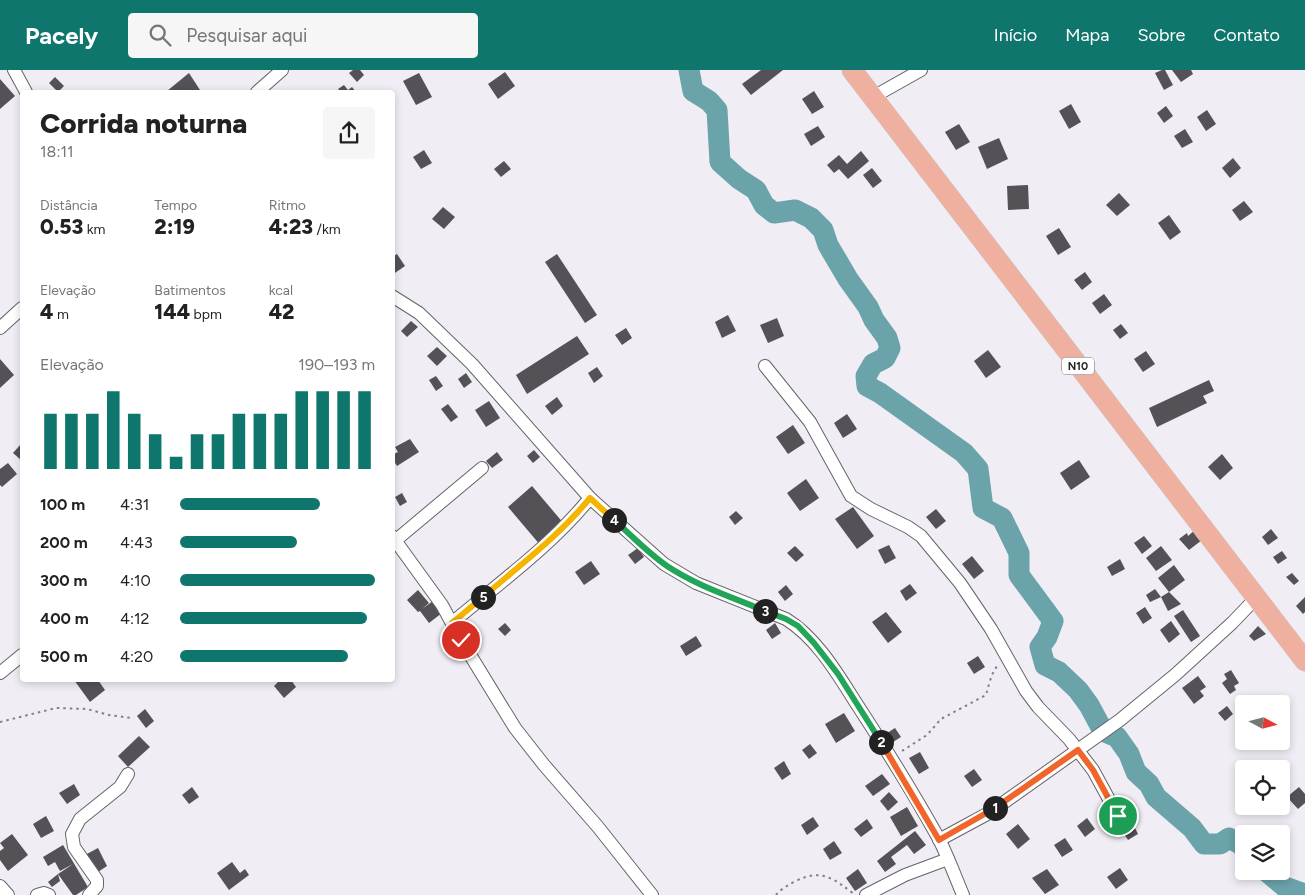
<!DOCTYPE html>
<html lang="pt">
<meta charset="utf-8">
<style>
:root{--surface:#fff;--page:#f6f6f6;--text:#222;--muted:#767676;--accent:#0f766e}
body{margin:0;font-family:Figtree,sans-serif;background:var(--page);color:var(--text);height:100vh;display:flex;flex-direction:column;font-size:19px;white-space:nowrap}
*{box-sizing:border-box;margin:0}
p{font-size:16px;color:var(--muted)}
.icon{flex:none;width:28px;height:28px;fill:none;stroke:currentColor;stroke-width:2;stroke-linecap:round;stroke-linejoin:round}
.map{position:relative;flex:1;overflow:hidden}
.drawer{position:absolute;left:20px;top:20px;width:375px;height:592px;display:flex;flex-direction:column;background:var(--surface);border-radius:5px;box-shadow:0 2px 8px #0003}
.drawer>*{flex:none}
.needle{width:32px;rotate:97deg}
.tools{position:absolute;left:1235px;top:625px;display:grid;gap:10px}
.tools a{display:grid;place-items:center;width:55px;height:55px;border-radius:5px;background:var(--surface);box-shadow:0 2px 8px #0003;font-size:25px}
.pin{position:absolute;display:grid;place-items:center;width:42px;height:42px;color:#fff;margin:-21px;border:2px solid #fff;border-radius:50%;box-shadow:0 1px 5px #0007}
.km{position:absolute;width:25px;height:25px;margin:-12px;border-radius:50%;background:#222;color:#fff;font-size:14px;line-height:25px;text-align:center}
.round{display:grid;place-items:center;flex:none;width:52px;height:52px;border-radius:5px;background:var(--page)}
.head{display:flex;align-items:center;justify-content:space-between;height:85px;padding:0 20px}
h1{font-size:28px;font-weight:800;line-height:38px}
.stats{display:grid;grid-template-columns:repeat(3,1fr);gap:8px;height:85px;padding:5px 20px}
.stats div{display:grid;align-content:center}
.stats b{font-size:21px;font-weight:800}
.stats small{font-size:14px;font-weight:400}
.stats p{font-size:14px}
.chart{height:140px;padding:10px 20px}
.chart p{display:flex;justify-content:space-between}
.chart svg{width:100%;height:90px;margin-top:5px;stroke:var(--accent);stroke-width:6}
ul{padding:0 20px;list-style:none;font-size:16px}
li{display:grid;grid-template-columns:80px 60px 1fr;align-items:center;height:38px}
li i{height:12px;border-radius:6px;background:var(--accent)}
header{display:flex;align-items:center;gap:30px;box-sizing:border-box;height:70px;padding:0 25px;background:var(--accent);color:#fff}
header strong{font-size:24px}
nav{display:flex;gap:28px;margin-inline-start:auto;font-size:18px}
.search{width:350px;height:45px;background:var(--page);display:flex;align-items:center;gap:12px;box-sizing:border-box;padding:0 18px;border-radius:5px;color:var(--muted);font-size:19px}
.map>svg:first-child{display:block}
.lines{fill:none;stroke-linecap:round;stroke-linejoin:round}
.river{stroke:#6aa3a9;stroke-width:21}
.building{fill:#545257}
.street-casing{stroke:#666369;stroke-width:14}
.primary-casing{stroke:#cbcacb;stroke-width:21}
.path{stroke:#828084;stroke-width:2;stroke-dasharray:2.5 4;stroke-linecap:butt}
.street{stroke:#fff;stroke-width:12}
.primary{stroke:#efb0a0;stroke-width:20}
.split-1-casing{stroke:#fff;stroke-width:10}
.split-2-casing{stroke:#fff;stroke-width:10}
.split-3-casing{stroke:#fff;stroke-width:10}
.split-4-casing{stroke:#fff;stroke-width:10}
.split-5-casing{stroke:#fff;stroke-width:10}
.split-6-casing{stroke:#fff;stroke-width:10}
.split-1{stroke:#f0652b;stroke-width:6}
.split-2{stroke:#f0652b;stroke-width:6}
.split-3{stroke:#22a559;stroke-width:6}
.split-4{stroke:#22a559;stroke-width:6}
.split-5{stroke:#f5b400;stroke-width:6}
.split-6{stroke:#f5b400;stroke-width:6}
.labels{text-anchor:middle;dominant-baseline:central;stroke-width:5;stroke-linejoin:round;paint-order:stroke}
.shield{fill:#fff;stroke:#666667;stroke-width:1}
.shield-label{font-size:11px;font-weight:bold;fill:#252426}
</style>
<header>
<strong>Pacely</strong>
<div class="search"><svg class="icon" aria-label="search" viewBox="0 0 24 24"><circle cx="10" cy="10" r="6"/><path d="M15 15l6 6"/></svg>Pesquisar aqui</div>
<nav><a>Início</a><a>Mapa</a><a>Sobre</a><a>Contato</a></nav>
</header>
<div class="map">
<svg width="1305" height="825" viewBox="0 0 1305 825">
<rect width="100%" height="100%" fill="#f0edf4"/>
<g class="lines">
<!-- river -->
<g class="river">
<path d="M689,0L693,21L709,31L717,40L720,92L739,109L756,120L764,135L774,143L795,140L811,148L823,160L828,175L848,209L868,237L874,250L887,268L890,278L885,288L873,294L866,306L867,316L880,323L964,383L978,399L983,438L1002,448L1019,483V505L1053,551L1047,567L1040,577L1045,595L1059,602L1078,620L1089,635L1103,661L1117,667L1129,684L1136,702L1149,714L1156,727L1192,758L1204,774H1220L1229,768L1242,775L1244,779"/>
<path d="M1266,801L1285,817L1305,824"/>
</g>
</g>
<!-- building -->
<g class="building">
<path d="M353,0H360L364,5L357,12L349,3Z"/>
<path d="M761,0H783L751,25L742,14Z"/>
<path d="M1162,0H1165L1173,15L1164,20L1155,3Z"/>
<path d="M1172,0H1191L1193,4L1181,12Z"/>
<path d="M505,2L515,16L498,29L488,14Z"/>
<path d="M189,3L200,20L197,22H168L167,21Z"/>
<path d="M419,3L432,27L416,35L403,11Z"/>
<path d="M55,7L64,16L58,22L49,13Z"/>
<path d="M0,9L15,26L0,39Z"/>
<path d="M344,15L348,20L352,17L356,22H341L338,19Z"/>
<path d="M814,21L824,37L812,44L802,29Z"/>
<path d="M1071,34L1081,52L1069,59L1059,41Z"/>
<path d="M1166,36L1173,46L1164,53L1157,43Z"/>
<path d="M1207,40L1216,54L1206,61L1197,47Z"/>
<path d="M959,54L970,72L956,80L945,62Z"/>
<path d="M818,56L825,67L811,76L804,64Z"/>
<path d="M1185,59L1193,72L1182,78L1174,66Z"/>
<path d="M999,68L1008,89L987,99L978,77Z"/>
<path d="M424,80L432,93L421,99L413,87Z"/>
<path d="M861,81L869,91L848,109L839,99L834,103L827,95L839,85L847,94Z"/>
<path d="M1233,88L1241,98L1230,108L1222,98Z"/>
<path d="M504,91L511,99L501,107L494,99Z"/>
<path d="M872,98L882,111L873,118L863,105Z"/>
<path d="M1028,115L1029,139L1008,140L1007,116Z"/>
<path d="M1119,123L1130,135L1117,146L1106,135Z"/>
<path d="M1244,131L1253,142L1240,151L1232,140Z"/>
<path d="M443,137L455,147L444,159L432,149Z"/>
<path d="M1169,145L1181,162L1170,170L1158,153Z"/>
<path d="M1059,158L1071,177L1058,185L1046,166Z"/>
<path d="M397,184L405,196L392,205V187Z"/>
<path d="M557,184L597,245L585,253L545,192Z"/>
<path d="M1085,202L1092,212L1082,220L1074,210Z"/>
<path d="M1104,224L1112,235L1100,244L1092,233Z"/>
<path d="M728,245L736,261L722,268L715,252Z"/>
<path d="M777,248L784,266L768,273L760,255Z"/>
<path d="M411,251L418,257L407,267L401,261Z"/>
<path d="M1121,254L1128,263L1120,269L1113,260Z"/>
<path d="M626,258L632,268L622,275L615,265Z"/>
<path d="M577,266L589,284L527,324L516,305Z"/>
<path d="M437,277L447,286L437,296L427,286Z"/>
<path d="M988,280L1001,297L986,308L974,291Z"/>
<path d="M1146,281L1155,294L1143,302L1134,289Z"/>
<path d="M0,289L14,305L0,318Z"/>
<path d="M597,297L603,306L594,313L588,303Z"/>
<path d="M466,303L472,312L464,318L458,309Z"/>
<path d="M436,306L443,316L436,321L429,310Z"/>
<path d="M1209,310L1214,321L1203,326L1207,333L1157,357L1149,338Z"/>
<path d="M557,327L563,336L552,345L545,336Z"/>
<path d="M489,331L500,348L486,357L475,340Z"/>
<path d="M448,334L458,347L451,352L441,339Z"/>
<path d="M847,344L857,359L843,368L834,353Z"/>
<path d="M793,355L805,373L788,384L776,367Z"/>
<path d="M410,369L419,382L397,396L392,388V385L398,382L395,377Z"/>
<path d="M21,374L22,376V387L21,390L13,383Z"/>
<path d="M534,380L540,387L533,393L527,386Z"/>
<path d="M497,382L503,390L492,398L486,391Z"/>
<path d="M1222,384L1233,398L1220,410L1208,397Z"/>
<path d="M1079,390L1090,407L1071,420L1060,403Z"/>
<path d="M8,393L17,404L2,417L0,415V399Z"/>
<path d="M806,409L819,428L800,441L787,423Z"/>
<path d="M532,416L565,455L541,476L508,437Z"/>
<path d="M402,423L407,432L400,436L395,427Z"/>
<path d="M853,437L874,466L857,479L835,449Z"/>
<path d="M936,439L946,451L936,459L926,447Z"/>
<path d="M736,441L743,448L735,455L729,447Z"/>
<path d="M1271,459L1278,468L1268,475L1262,467Z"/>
<path d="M1195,460L1202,470L1189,480L1179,469L1187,463L1188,466Z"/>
<path d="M1144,466L1152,476L1142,484L1134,473Z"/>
<path d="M889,475L896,488L885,494L878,480Z"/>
<path d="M795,476L804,485L796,492L787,483Z"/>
<path d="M1161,476L1172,490L1156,501L1146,488Z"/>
<path d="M638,478L644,487L635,494L628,485Z"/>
<path d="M1282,481L1287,488L1278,494L1273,487Z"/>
<path d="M972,486L984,501L974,509L962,494Z"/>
<path d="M1120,489L1125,499L1112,506L1107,497Z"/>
<path d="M591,491L600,504L584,515L575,502Z"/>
<path d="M1174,495L1185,510L1169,522L1158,508Z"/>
<path d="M1292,503L1299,511L1294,515L1286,507Z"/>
<path d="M910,514L917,523L906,531L900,521Z"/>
<path d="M786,515L793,524L785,531L778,522Z"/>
<path d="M1155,519L1161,527L1150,532L1146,525Z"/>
<path d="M418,520L429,533L422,539L433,531L442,543L429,553L420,541L418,542L407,530Z"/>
<path d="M1169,522L1181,534L1168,541L1161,527Z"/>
<path d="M1305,527V542L1303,544L1296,536Z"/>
<path d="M1145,537L1152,548L1143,554L1136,543Z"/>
<path d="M1183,540L1200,566L1191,572L1174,546Z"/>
<path d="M886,542L902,562L888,573L872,552Z"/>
<path d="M1171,551L1180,564L1169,573L1160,560Z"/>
<path d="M505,553L511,560L505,566L498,559Z"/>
<path d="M775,553L781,563L772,569L766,560Z"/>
<path d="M1258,556L1266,564L1254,571L1249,566Z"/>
<path d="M696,566L702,576L686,586L680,576Z"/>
<path d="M978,586L985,597L974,604L967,593Z"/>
<path d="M1231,600L1239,613L1234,616L1236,620L1230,624L1222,613L1227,609L1224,604Z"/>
<path d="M1198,606L1206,617L1200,621L1204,626L1194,634L1182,618Z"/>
<path d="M74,610H98L105,620L90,632Z"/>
<path d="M280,610H291L296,617L284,628L274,616Z"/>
<path d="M1227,636L1233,644L1225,651L1218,643Z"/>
<path d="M145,639L154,651L146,658L137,646Z"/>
<path d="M844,643L855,661L836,673L825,654Z"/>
<path d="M895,658L901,667L893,672L887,663Z"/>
<path d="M139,666L150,677L128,697L118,686Z"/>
<path d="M810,674L817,683L809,689L802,680Z"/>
<path d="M920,682L929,698L919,704L909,688Z"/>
<path d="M784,691L791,704L782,710L774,698Z"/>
<path d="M974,699L982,710L972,717L964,706Z"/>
<path d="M882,704L890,714L873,726L865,716Z"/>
<path d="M74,714L80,725L67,734L59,723Z"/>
<path d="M192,717L199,727L189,734L182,725Z"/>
<path d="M1299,717L1305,724V733L1298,739L1287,727Z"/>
<path d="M889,722L898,732L888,741L880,731Z"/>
<path d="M907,737L918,756L901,766L890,747Z"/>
<path d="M46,746L54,761L41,768L33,754Z"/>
<path d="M813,747L819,756L807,765L801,755Z"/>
<path d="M1087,748L1095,759L1085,767L1077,756Z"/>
<path d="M867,749L873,758L861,767L854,759Z"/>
<path d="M1132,752L1138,764L1128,770L1121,759Z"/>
<path d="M1018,754L1030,769L1018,779L1006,764Z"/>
<path d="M915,761L926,775L914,784L907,775L891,787L896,794L885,802L877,791Z"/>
<path d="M12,764L28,785L8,801L0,790V781L4,778L0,773Z"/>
<path d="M1065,768L1073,780L1062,787L1054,775Z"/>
<path d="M834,771L842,783L830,790L823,779Z"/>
<path d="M63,775L88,817L76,825H73L58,804L60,811L52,817L48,812L58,804L73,794L60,801L55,792L48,796L43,787Z"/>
<path d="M98,778L107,796L98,802L85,785Z"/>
<path d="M232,792L240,803L245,799L249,805L229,820L217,803Z"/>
<path d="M1120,798L1128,810L1116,819L1107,807Z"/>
<path d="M858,799L867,813L855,821L846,808Z"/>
<path d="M1047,799L1059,815L1045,824L1032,808Z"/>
</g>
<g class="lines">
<!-- street casing -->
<g class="street-casing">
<g id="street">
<path d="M14,0L26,22"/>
<path d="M257,22L282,0"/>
<path d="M873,27L921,0"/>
<path d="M392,226L419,243L472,294L590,428L664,494L696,513L786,549C818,569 838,605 858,636C886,679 914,724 939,769C948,787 955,806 963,825"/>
<path d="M0,258L22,238"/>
<path d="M765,296L810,352L851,426L871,439L908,457L921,466L960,513L991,559L1026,621L1038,637L1069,669L1093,700L1118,746"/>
<path d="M392,466L442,535L461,570L515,658L544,695L598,757L652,825"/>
<path d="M396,470L482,398"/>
<path d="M452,553C499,513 550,477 590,428"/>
<path d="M0,603L22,585"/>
<path d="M939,770L989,743L1120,650L1175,605L1232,553L1256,528"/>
<path d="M0,816L8,825"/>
<path d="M37,825L44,823L49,825"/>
<path d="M89,825L97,816V810L74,777L72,764L80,749L120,717L128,704"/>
<path d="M866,825L905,805L948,789"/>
</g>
</g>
<!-- primary casing -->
<g class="primary-casing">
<path id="primary" d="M852,0L1305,591"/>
</g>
<!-- path -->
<g class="path">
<path d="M0,652L56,638L87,639L109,645L131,648"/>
<path d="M902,681L927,665L941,649L986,625C989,615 991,603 998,595"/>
<path d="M776,825C781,819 788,815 796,811C821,798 834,809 854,824"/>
</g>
<!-- street -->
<use href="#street" class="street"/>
<!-- primary -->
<use href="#primary" class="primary"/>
</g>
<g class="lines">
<!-- split-1 casing -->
<g class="split-1-casing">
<path id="split-1" d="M995,738L1078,680L1093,700L1118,746"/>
</g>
<!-- split-2 casing -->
<g class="split-2-casing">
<path id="split-2" d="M881,672L939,770L995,738"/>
</g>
<!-- split-3 casing -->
<g class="split-3-casing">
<path id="split-3" d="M765,541L786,549L798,556L814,573L838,604L881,672"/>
</g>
<!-- split-4 casing -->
<g class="split-4-casing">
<path id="split-4" d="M614,450C631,465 648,483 667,496C697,516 732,527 765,541"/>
</g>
<!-- split-5 casing -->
<g class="split-5-casing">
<path id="split-5" d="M483,527C520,495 558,467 590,428L614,450"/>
</g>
<!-- split-6 casing -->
<g class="split-6-casing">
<path id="split-6" d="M461,570L452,553L483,527"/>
</g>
<!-- split-1 -->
<use href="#split-1" class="split-1"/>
<!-- split-2 -->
<use href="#split-2" class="split-2"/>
<!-- split-3 -->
<use href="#split-3" class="split-3"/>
<!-- split-4 -->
<use href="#split-4" class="split-4"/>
<!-- split-5 -->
<use href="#split-5" class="split-5"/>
<!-- split-6 -->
<use href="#split-6" class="split-6"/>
</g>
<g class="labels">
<!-- shield labels -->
<rect class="shield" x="1062" y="287.5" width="32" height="17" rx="4"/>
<g class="shield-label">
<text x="1078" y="296">N10</text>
</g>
</g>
</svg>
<div class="tools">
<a><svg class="needle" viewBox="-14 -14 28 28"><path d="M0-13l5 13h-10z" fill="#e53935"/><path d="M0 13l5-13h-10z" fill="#767676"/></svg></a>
<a><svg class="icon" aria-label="locate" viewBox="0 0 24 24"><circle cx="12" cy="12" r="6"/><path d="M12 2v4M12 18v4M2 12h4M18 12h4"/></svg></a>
<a><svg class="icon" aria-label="layers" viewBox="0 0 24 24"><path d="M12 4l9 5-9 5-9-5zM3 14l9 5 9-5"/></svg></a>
</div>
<div class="pin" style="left:1118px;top:746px;background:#1e9e55"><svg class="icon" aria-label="arrive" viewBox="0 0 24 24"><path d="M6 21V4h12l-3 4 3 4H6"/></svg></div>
<div class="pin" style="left:461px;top:570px;background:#d93025"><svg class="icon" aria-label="check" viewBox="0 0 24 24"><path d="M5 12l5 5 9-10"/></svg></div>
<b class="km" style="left:995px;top:738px">1</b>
<b class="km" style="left:881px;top:672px">2</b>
<b class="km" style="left:765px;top:541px">3</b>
<b class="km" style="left:614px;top:450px">4</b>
<b class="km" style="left:483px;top:527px">5</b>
<section class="drawer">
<div class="head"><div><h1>Corrida noturna</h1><p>18:11</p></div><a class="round"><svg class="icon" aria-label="share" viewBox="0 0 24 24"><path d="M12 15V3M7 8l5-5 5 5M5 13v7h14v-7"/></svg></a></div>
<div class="stats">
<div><p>Distância</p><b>0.53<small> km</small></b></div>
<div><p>Tempo</p><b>2:19</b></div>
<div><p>Ritmo</p><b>4:23<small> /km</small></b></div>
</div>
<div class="stats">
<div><p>Elevação</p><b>4<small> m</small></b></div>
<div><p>Batimentos</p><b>144<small> bpm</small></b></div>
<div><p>kcal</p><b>42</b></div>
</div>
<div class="chart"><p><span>Elevação</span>190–193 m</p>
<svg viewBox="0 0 160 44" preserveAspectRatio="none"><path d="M5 44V17M15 44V17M25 44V17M35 44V6M45 44V17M55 44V27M65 44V38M75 44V27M85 44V27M95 44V17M105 44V17M115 44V17M125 44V6M135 44V6M145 44V6M155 44V6"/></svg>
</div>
<ul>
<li><b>100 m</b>4:31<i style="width:72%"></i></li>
<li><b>200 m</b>4:43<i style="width:60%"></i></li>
<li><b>300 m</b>4:10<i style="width:100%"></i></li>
<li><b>400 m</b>4:12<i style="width:96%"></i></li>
<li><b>500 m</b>4:20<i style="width:86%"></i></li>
</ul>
</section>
</div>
